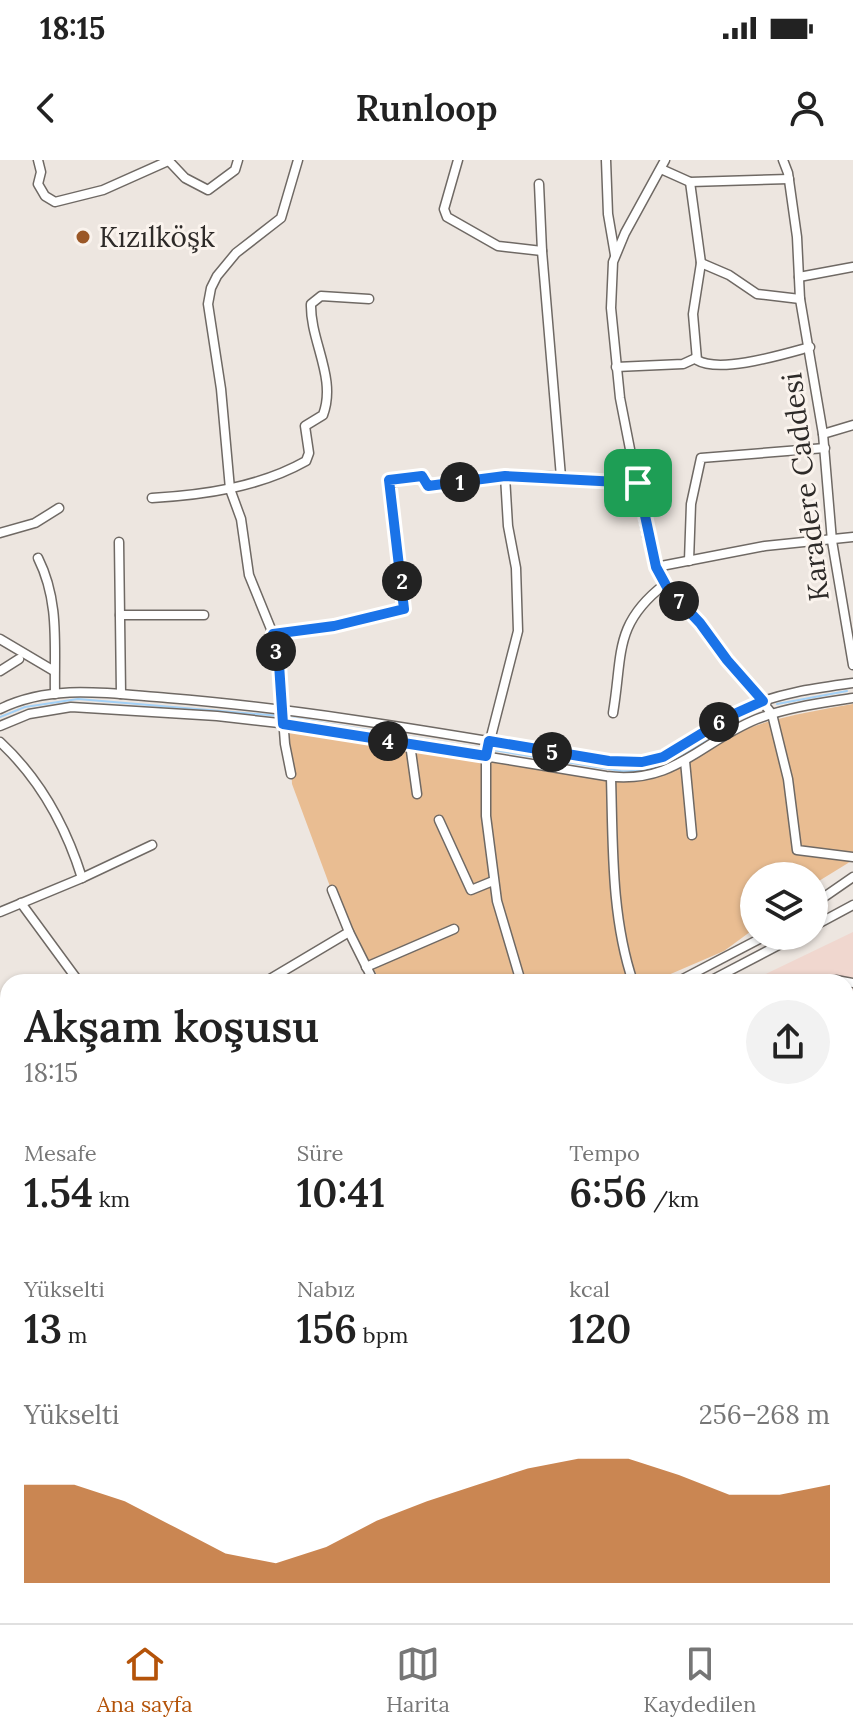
<!DOCTYPE html>
<html lang="tr">
<meta charset="utf-8">
<style>
:root{--surface:#fff;--page:#f2f2f2;--text:#222;--muted:#767676;--line:#e0e0e0;--accent:#b45309}
body{margin:0;font-family:Lora,serif;background:var(--page);color:var(--text);height:100vh;display:flex;flex-direction:column;font-size:30px;white-space:nowrap}
*{box-sizing:border-box;margin:0}
p{font-size:26px;color:var(--muted)}
.icon{flex:none;width:44px;height:44px;fill:none;stroke:currentColor;stroke-width:2;stroke-linecap:round;stroke-linejoin:round}
.map{position:relative;flex:1;overflow:hidden}
.sheet{position:absolute;left:0px;top:814px;width:854px;height:650px;display:flex;flex-direction:column;background:var(--surface);border-radius:24px 24px 0 0;box-shadow:0 2px 6px #0004}
.sheet>*{flex:none}
.buttons{position:absolute;left:740px;top:702px;display:grid;gap:16px}
.buttons a{display:grid;place-items:center;width:88px;height:88px;border-radius:50%;background:var(--surface);box-shadow:0 2px 6px #0004;font-size:40px}
.pin{position:absolute;display:grid;place-items:center;width:68px;height:68px;color:#fff;margin:-34px;border-radius:16px;box-shadow:0 4px 12px #0006}
.km{position:absolute;width:40px;height:40px;margin:-20px;border-radius:50%;background:#222;color:#fff;font-size:22px;line-height:40px;text-align:center}
.round{display:grid;place-items:center;flex:none;width:84px;height:84px;border-radius:42px;background:var(--page)}
.overview{display:flex;align-items:center;justify-content:space-between;height:136px;padding:0 24px}
h1{font-size:44px;font-weight:600;line-height:60px}
.metrics{display:grid;grid-template-columns:repeat(3,1fr);gap:12px;height:136px;padding:8px 24px}
.metrics div{display:grid;align-content:center}
.metrics b{font-size:40px;font-weight:600}
.metrics small{font-size:22px;font-weight:400}
.metrics p{font-size:22px}
.chart{height:224px;padding:16px 24px}
.chart p{display:flex;justify-content:space-between}
.chart svg{width:100%;height:144px;margin-top:8px;fill:var(--accent);opacity:.7}
.status{display:flex;justify-content:space-between;align-items:center;height:56px;padding:0 40px;background:var(--surface);direction:ltr}
.status svg{height:22px;fill:currentColor}
header{display:flex;justify-content:space-between;align-items:center;height:104px;padding:0 24px;background:var(--surface);font-size:36px;font-weight:600}
.tab-bar{display:flex;justify-content:space-around;align-items:center;height:112px;border-top:2px solid var(--line);background:var(--surface);font-size:22px;color:var(--muted)}
.tab-bar a{display:grid;justify-items:center;gap:4px}
.tab-bar .selected{color:var(--accent)}
.map>svg:first-child{display:block}
.medical{fill:#f0d7cf}
.green{fill:#e9bd92}
.lines{fill:none;stroke-linecap:round;stroke-linejoin:round}
.stream{stroke:#a3d1f7;stroke-width:2}
.minor-casing{stroke:#6f6964;stroke-width:11}
.minor{stroke:#fff;stroke-width:8}
.route-casing{stroke:#fff;stroke-width:16}
.route{stroke:#1a73e8;stroke-width:10}
.poi-dot{fill:#9b5827;stroke:#faf3ed;stroke-width:3}
.labels{text-anchor:middle;dominant-baseline:central;stroke-width:6;stroke-linejoin:round;paint-order:stroke}
.poi-label{font-size:28px;fill:#2d2a28;stroke:#faf3ed;text-anchor:start}
.street-label{font-size:28px;fill:#2d2a28;stroke:#faf3ed}
</style>
<div class="status"><b>18:15</b><svg viewBox="0 0 49 12"><path d="M0 12V9h3v3zM5 12V6h3v6zM10 12V3h3v9zM15 12V0h3v12zM26 1h20v11H26zM47 4h2v5h-2z"/></svg></div>
<header><svg class="icon" aria-label="back" viewBox="0 0 24 24"><path d="M15 5l-7 7 7 7"/></svg>Runloop<svg class="icon" aria-label="person" viewBox="0 0 24 24"><circle cx="12" cy="8" r="4"/><path d="M4 21q1-7 8-7t8 7"/></svg></header>
<div class="map">
<svg width="853" height="1463" viewBox="0 0 853 1463">
<rect width="100%" height="100%" fill="#ede6e0"/>
<!-- medical -->
<path class="medical" d="M853,772V1003H846V822H749Z"/>
<!-- green -->
<g class="green">
<path d="M853,544V700L814,724V716H754V769L724,791L652,822H381L338,748L292,624L289,566L639,619C683,614 701,588 738,572C775,557 814,551 853,544Z"/>
<rect x="846" y="1111" width="7" height="219"/>
<path d="M0,1320L8,1329V1456H295L301,1463H0Z"/>
</g>
<g class="lines">
<!-- stream -->
<g class="stream">
<path d="M777,544L847,531"/>
<path d="M0,557L25,547L78,539L281,556"/>
<path d="M287,557L480,588"/>
<path d="M493,590L621,611C674,615 712,569 758,550"/>
</g>
<!-- minor casing -->
<g class="minor-casing">
<g id="minor">
<path d="M38,0L41,12L38,24L45,36L55,42L103,30L168,1"/>
<path d="M168,0L185,18L208,30L235,10L238,0"/>
<path d="M458,0L444,49L447,57L498,86L542,91"/>
<path d="M606,0L608,54L615,95"/>
<path d="M665,0L625,73L613,102L611,148L620,238L647,376L656,407L668,429L700,463L772,554L788,619L797,690L853,697"/>
<path d="M783,0L788,13L797,77L800,139L823,274L832,381L853,505"/>
<path d="M661,9L690,22L789,19"/>
<path d="M690,22L701,103L693,154L697,200C720,214 784,194 810,187"/>
<path d="M539,24L542,91L561,317"/>
<path d="M701,103L729,115L757,134L800,139"/>
<path d="M799,117L853,107"/>
<path d="M616,207L683,204L696,198"/>
<path d="M823,274L853,265"/>
<path d="M505,316L508,366L516,408L518,471L486,596V656L497,741L521,822"/>
<path d="M152,338C204,335 260,327 306,301L309,293L305,266L323,255C337,218 310,181 311,144L321,136L369,139"/>
<path d="M0,373L35,363L59,348"/>
<path d="M119,382L121,534"/>
<path d="M38,398C60,442 54,486 55,534"/>
<path d="M689,401L691,344L701,298L825,288"/>
<path d="M656,407L765,386L853,377"/>
<path d="M120,455H204"/>
<path d="M273,474L334,466L404,449L389,320L422,316L428,326L505,316H549L638,323"/>
<path d="M0,479L54,511"/>
<path d="M0,511L19,499"/>
<path d="M0,549C53,523 112,534 168,538C316,550 462,577 609,601C669,610 698,568 750,546C783,532 818,528 853,523"/>
<path d="M613,553C623,494 613,464 665,424"/>
<path d="M0,566L29,554L71,547L217,556L288,564L606,616C675,625 700,582 757,559C788,547 821,543 853,538"/>
<path d="M0,582C40,619 66,667 82,718"/>
<path d="M410,584L417,634"/>
<path d="M685,601L692,675"/>
<path d="M291,614L285,584L279,504L273,474L249,415L241,359L230,329L221,229L208,144L211,128L217,116L236,93L281,58L298,0"/>
<path d="M611,617C613,685 611,757 633,822"/>
<path d="M439,660L471,730L493,721"/>
<path d="M332,730L349,772L374,822"/>
<path d="M21,743L79,822"/>
<path d="M814,744L853,717"/>
<path d="M0,752L82,718L152,685"/>
<path d="M814,766L853,745"/>
<path d="M366,807L454,769"/>
<path d="M265,822L349,772"/>
<path d="M677,822L765,776"/>
<path d="M708,822L796,776"/>
<path d="M824,822L836,820L853,823"/>
<path d="M0,889L8,901"/>
<path d="M0,899L8,911"/>
<path d="M0,977L8,972"/>
<path d="M846,982L853,981"/>
<path d="M846,1020H853"/>
<path d="M0,1080L8,1091"/>
<path d="M846,1099H853"/>
<path d="M0,1192L8,1186"/>
<path d="M0,1232L8,1224"/>
<path d="M0,1263L8,1255"/>
<path d="M846,1349H853"/>
<path d="M846,1430L853,1427"/>
<path d="M304,1456L310,1463"/>
<path d="M320,1456L326,1463"/>
<path d="M333,1456L339,1463"/>
<path d="M702,1456L708,1463"/>
</g>
</g>
<!-- minor -->
<use href="#minor" class="minor"/>
</g>
<g class="lines">
<!-- route casing -->
<g class="route-casing">
<path id="route" d="M422,316L428,326L505,316L638,323L656,407L668,429L700,463L727,500L763,541L732,555L663,597L642,602L609,601L489,581L486,596L283,564L279,504L273,474L334,466L404,449L389,320Z"/>
</g>
<!-- route -->
<use href="#route" class="route"/>
</g>
<!-- markers -->
<circle class="poi-dot" cx="83" cy="77" r="8"/>
<g class="labels">
<!-- poi labels -->
<g class="poi-label">
<text x="99" y="77">Kızılköşk</text>
</g>
<!-- street labels -->
<g class="street-label">
<text transform="translate(805 327) rotate(-97)">Karadere Caddesi</text>
</g>
</g>
</svg>
<div class="buttons">
<a><svg class="icon" aria-label="layers" viewBox="0 0 24 24"><path d="M12 4l9 5-9 5-9-5zM3 14l9 5 9-5"/></svg></a>
</div>
<div class="pin" style="left:638px;top:323px;background:#1e9e55"><svg class="icon" aria-label="arrive" viewBox="0 0 24 24"><path d="M6 21V4h12l-3 4 3 4H6"/></svg></div>
<b class="km" style="left:460px;top:322px">1</b>
<b class="km" style="left:402px;top:421px">2</b>
<b class="km" style="left:276px;top:491px">3</b>
<b class="km" style="left:388px;top:581px">4</b>
<b class="km" style="left:552px;top:592px">5</b>
<b class="km" style="left:719px;top:562px">6</b>
<b class="km" style="left:679px;top:441px">7</b>
<section class="sheet">
<div class="overview"><div><h1>Akşam koşusu</h1><p>18:15</p></div><a class="round"><svg class="icon" aria-label="share" viewBox="0 0 24 24"><path d="M12 15V3M7 8l5-5 5 5M5 13v7h14v-7"/></svg></a></div>
<div class="metrics">
<div><p>Mesafe</p><b>1.54<small> km</small></b></div>
<div><p>Süre</p><b>10:41</b></div>
<div><p>Tempo</p><b>6:56<small> /km</small></b></div>
</div>
<div class="metrics">
<div><p>Yükselti</p><b>13<small> m</small></b></div>
<div><p>Nabız</p><b>156<small> bpm</small></b></div>
<div><p>kcal</p><b>120</b></div>
</div>
<div class="chart"><p><span>Yükselti</span>256–268 m</p>
<svg viewBox="0 0 160 44" preserveAspectRatio="none"><path d="M0 44V14L10 14L20 19L30 27L40 35L50 38L60 33L70 25L80 19L90 14L100 9L110 6L120 6L130 11L140 17L150 17L160 14V44z"/></svg>
</div>
</section>
</div>
<nav class="tab-bar">
<a class="selected"><svg class="icon" aria-label="home" viewBox="0 0 24 24"><path d="M3 11l9-7 9 7M6 9v11h12V9"/></svg>Ana sayfa</a>
<a><svg class="icon" aria-label="map" viewBox="0 0 24 24"><path d="M3 6l6-2 6 2 6-2v14l-6 2-6-2-6 2zM9 4v14M15 6v14"/></svg>Harita</a>
<a><svg class="icon" aria-label="saved" viewBox="0 0 24 24"><path d="M7 4h10v16l-5-4-5 4z"/></svg>Kaydedilen</a>
</nav>
